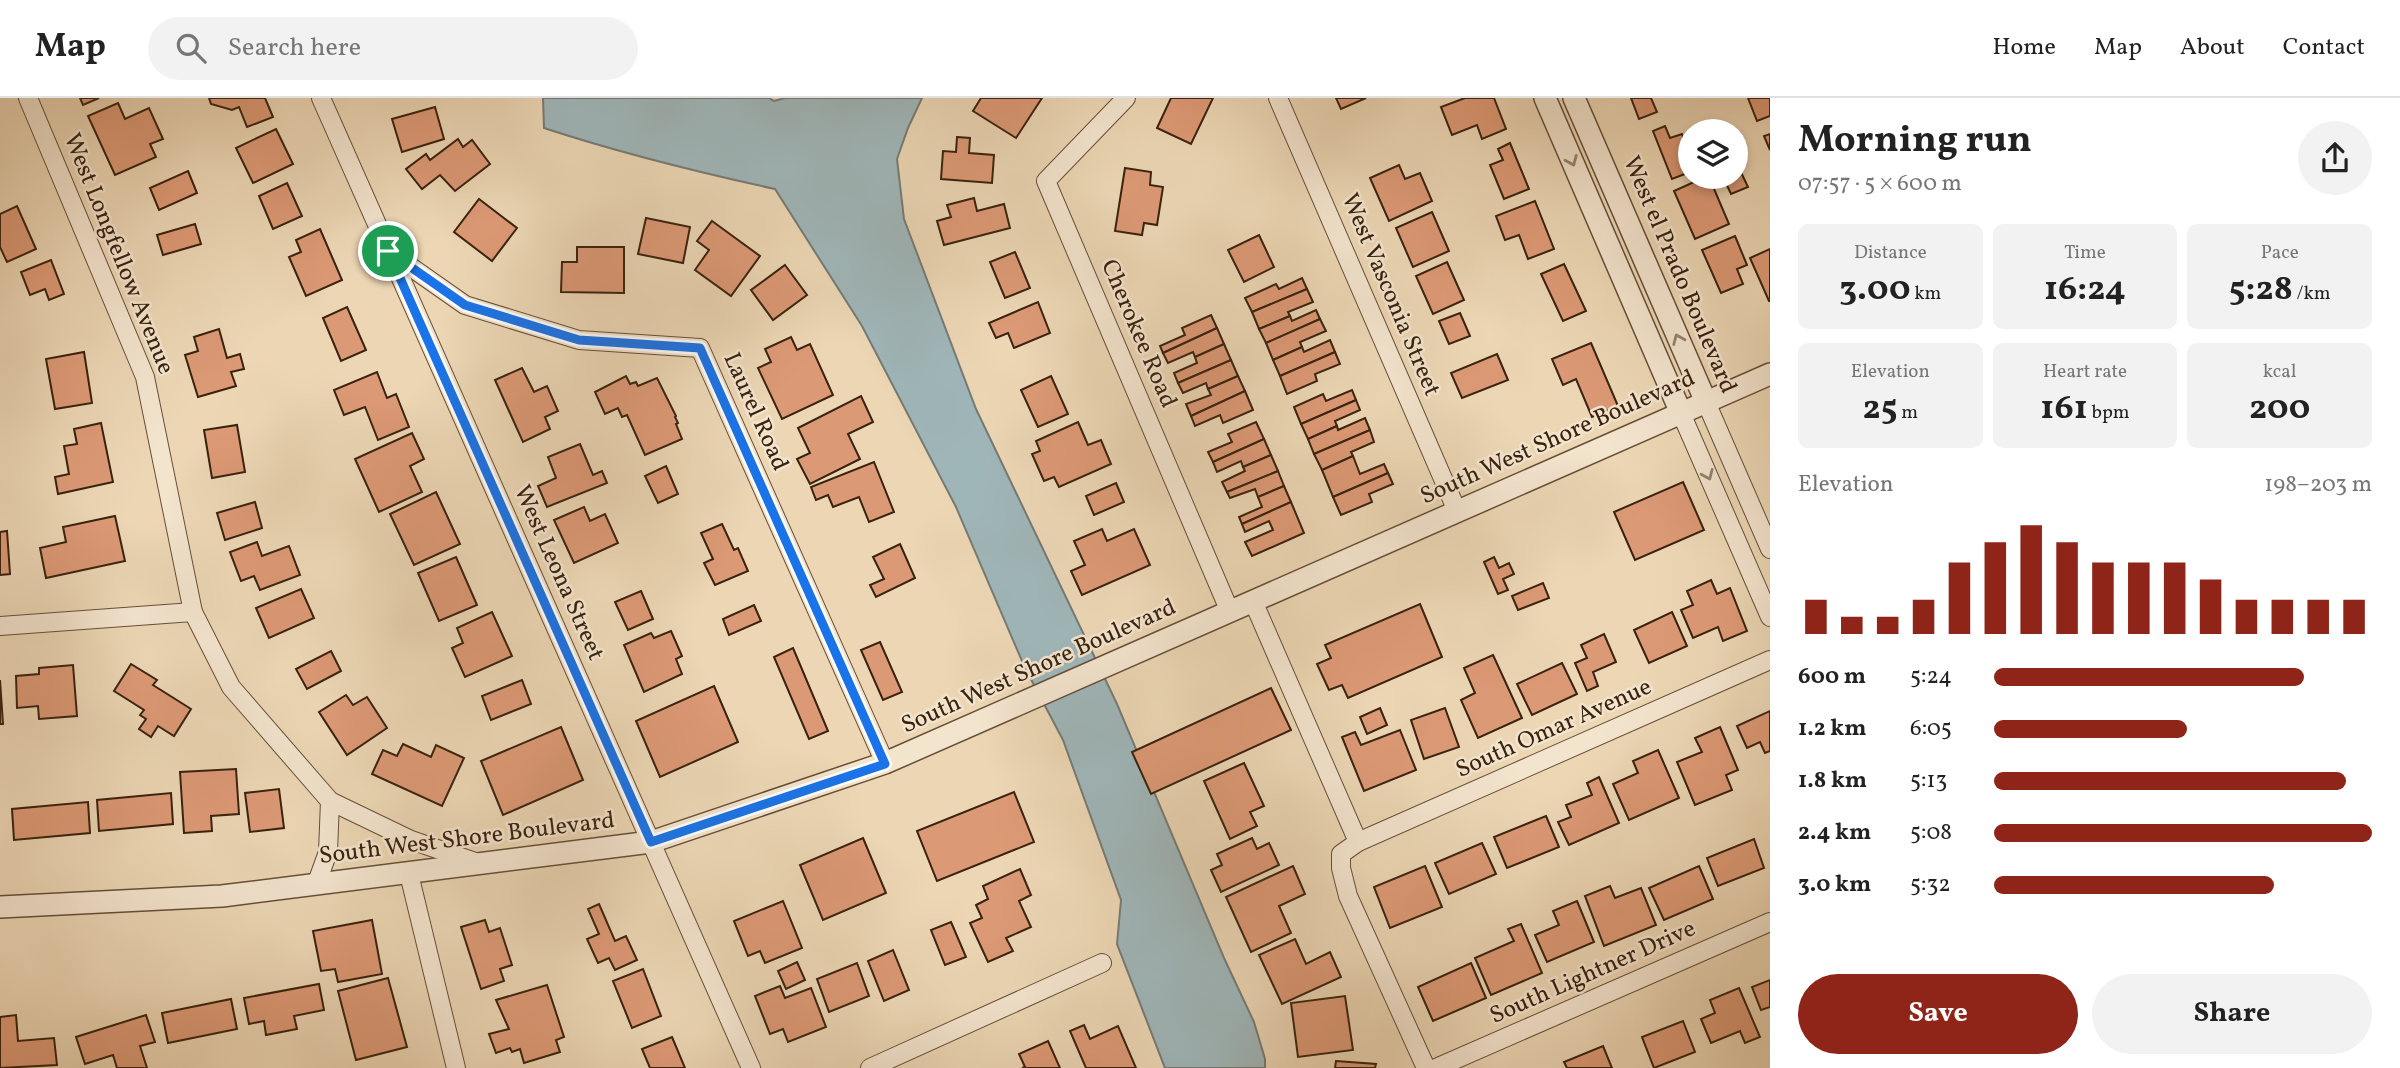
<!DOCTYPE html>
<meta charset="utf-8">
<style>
:root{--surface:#fff;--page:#f2f2f2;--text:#222;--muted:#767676;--line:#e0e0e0;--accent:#8f2418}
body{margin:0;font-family:Vollkorn,serif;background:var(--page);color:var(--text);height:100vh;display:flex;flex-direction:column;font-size:26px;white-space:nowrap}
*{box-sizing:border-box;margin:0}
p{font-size:23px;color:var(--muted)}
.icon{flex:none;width:38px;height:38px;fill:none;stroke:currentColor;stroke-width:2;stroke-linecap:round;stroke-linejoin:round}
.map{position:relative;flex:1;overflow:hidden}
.details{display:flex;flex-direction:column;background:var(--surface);width:630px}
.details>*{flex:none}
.tools{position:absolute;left:1678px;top:21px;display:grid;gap:14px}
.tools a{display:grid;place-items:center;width:70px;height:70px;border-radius:50%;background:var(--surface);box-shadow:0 4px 10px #0003;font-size:35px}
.pin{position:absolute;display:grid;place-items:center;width:60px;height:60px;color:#fff;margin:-30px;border:4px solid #fff;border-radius:50%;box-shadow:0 2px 7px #0007}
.round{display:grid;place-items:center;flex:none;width:74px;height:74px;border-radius:37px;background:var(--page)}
.summary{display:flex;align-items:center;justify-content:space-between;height:119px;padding:0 28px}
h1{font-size:38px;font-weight:700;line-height:52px}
.metrics{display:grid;grid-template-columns:repeat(3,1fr);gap:10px;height:119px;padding:7px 28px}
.metrics div{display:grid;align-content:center;border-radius:10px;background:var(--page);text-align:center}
.metrics b{font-size:35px;font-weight:700}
.metrics small{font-size:19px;font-weight:400}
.metrics p{font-size:19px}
.chart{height:196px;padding:14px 28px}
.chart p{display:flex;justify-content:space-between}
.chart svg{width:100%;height:126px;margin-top:7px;stroke:var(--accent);stroke-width:6}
.action{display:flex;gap:14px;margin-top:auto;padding:14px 28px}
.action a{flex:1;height:80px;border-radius:42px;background:var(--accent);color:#fff;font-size:28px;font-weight:700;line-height:80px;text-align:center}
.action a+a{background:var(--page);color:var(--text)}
ul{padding:0 28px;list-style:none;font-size:23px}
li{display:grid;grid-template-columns:112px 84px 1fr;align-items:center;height:52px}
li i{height:18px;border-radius:9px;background:var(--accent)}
header{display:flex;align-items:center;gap:42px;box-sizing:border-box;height:98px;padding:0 35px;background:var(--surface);border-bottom:2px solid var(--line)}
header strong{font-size:33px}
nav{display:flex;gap:38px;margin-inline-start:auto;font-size:24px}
.search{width:490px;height:63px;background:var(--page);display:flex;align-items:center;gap:18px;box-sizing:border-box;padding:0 24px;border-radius:38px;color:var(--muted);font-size:26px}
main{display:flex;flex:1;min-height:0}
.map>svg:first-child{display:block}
.water{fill:#9fb6b9;stroke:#767b75;stroke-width:2}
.building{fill:#dc9975;stroke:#39220f;stroke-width:2}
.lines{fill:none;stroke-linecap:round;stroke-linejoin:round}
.minor-casing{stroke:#664f38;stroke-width:20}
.tertiary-casing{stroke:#664f38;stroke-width:24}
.minor{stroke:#f3e4ce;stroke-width:18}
.tertiary{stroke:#f3e4ce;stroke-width:21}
.oneway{stroke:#96836e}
.route-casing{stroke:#fff;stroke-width:14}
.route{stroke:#1a73e8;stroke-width:9}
.labels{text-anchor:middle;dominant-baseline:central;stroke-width:5;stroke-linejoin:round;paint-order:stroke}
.street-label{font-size:24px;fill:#39220f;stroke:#f3e4ce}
</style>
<header>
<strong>Map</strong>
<div class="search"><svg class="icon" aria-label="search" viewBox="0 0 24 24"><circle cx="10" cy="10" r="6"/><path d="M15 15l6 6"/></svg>Search here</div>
<nav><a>Home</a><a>Map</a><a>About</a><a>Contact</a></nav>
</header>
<main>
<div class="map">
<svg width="1770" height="970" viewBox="0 0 1770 970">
<rect width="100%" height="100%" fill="#ecd6b4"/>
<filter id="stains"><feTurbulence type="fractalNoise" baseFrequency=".00286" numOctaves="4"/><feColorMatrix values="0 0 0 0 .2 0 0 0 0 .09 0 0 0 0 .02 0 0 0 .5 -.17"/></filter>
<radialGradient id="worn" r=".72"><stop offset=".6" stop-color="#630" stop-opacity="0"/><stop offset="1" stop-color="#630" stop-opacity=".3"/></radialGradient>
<!-- water -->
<path class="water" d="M543,0H769L774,3L785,0H922L908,30L897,61L904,121L976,311L1117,606L1224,860L1254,924L1265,961V970H1165L1117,846L1121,802L1063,642L1025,570L956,409L862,228L775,91C697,74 620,55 544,30Z"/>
<!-- building -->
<g class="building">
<path d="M80,0H99L83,7Z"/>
<path d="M209,0H265L273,19L247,29L239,9L232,12L211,6Z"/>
<path d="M981,0H1042L1016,40L973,13Z"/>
<path d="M1171,0H1213L1191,46L1157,30Z"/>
<path d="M1336,0H1366L1341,11Z"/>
<path d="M1465,0H1494L1506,31L1482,41L1477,27L1452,37L1441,9Z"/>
<path d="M1631,0H1651L1657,14L1639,21Z"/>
<path d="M1748,0H1770V18L1757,23Z"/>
<path d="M118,5L125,21L149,10L163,41L150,46L156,59L115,77L88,18Z"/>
<path d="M435,9L444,41L402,54L392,21Z"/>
<path d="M1665,28L1670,40L1682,36L1690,58V74L1672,81L1653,33Z"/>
<path d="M276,31L293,66L253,85L236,50Z"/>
<path d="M1770,36V52L1764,38Z"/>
<path d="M957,39L970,40L969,55L994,57L992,85L941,81L943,53L956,54Z"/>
<path d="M458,41L463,49L472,42L490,66L455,93L440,77L422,91L406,71L426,56L430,62Z"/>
<path d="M1510,45L1529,91L1504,101L1490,67L1503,62L1498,51Z"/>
<path d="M1737,66L1748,89L1731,96L1723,79H1736Z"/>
<path d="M1399,67L1405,81L1420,75L1432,103L1389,123L1370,80Z"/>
<path d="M1125,70L1151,74L1150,87L1163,89L1157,127L1144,125L1142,137L1115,133Z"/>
<path d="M188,73L197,95L159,112L150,90Z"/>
<path d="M1705,79H1709L1729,126L1695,141L1674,93Z"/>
<path d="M287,85L302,118L273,131L259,98Z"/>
<path d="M974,100L977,113L1004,106L1010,130L944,147L937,123L951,119L947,107Z"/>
<path d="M479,101L517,130L492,163L454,134Z"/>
<path d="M1535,103L1554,151L1528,161L1519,137L1505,142L1496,118Z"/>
<path d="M17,108L36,151L7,164L0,149V116Z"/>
<path d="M1432,114L1449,153L1413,169L1396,130Z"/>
<path d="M646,120L690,129L683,165L638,156Z"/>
<path d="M712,123L760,158L731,198L695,172L709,152L697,143Z"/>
<path d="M195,126L201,146L163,157L157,137Z"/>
<path d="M320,131L342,182L306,198L289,159L301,154L296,142Z"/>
<path d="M1259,137L1274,169L1244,184L1228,152Z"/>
<path d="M1735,138L1747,167L1737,171L1743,186L1721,195L1702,152Z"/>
<path d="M577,149H624V195L561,194L562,164H577Z"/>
<path d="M1770,151V203H1769L1750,160Z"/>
<path d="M1015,154L1030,190L1005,200L990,164Z"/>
<path d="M51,162L64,196L49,202L45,191L30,197L21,174Z"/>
<path d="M1447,164L1464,202L1433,216L1416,178Z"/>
<path d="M1564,166L1586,213L1563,223L1541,176Z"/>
<path d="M785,167L807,197L773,222L751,192Z"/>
<path d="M1302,180L1307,191L1252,214L1245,200L1276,186L1279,191Z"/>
<path d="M1307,191L1313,204L1288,214L1290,218L1259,231L1252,214Z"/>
<path d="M1038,204L1050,235L1014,250L1008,235L996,240L989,225Z"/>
<path d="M347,209L366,252L341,263L323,220Z"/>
<path d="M1316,212L1320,221L1266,245L1259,231L1290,218L1292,223Z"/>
<path d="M1460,215L1470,238L1449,246L1439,223Z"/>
<path d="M1211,217L1217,230L1163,255L1160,248L1185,237L1182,230Z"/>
<path d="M1320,221L1326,233L1300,244L1302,249L1273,262L1266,245Z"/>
<path d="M1217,230L1224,246L1195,259L1193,254L1168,265L1163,255Z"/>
<path d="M219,231L227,260L240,256L244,271L231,274L236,288L198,299L185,257L198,253L194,239Z"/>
<path d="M791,239L797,252L810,246L833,297L782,321L758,270L771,264L765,251Z"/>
<path d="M1330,242L1335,254L1280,278L1273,262L1302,249L1304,254Z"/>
<path d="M1591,245L1618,308L1592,319L1576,281L1563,287L1552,261Z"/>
<path d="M1224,246L1231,262L1178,285L1174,275L1197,265L1195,259Z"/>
<path d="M84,254L92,305L55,311L46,261Z"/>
<path d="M1335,254L1340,266L1315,276L1317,283L1287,296L1280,278Z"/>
<path d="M1497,256L1508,282L1462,300L1451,275Z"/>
<path d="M1231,262L1238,278L1208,291L1206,285L1183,295L1178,285Z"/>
<path d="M522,270L534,294L547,288L558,313L545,319L550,331L523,344L495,282Z"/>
<path d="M377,274L387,300L396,296L409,329L378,342L365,309L344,317L334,292Z"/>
<path d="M626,278L630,286L636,284L638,288L657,280L676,318L675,319L678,325L676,326L682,341L645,357L627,317L622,319L618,310L605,316L595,294Z"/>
<path d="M1051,278L1068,316L1038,329L1021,292Z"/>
<path d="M1238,278L1245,293L1191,318L1186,306L1211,297L1208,291Z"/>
<path d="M1352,292L1356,302L1301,326L1294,309L1323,296L1326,303Z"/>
<path d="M1245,293L1253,312L1223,325L1220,317L1195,328L1191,318Z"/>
<path d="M861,298L873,324L848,336L860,361L810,386L797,361L810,355L798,330Z"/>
<path d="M1356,302L1360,312L1335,323L1337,328L1308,341L1301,326Z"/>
<path d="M1365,320L1370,332L1314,356L1308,341L1337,328L1338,332Z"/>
<path d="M1078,324L1088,347L1101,342L1111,366L1059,389L1054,379L1044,383L1032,356L1040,353L1036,343Z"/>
<path d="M1256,324L1264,341L1213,364L1208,354L1232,344L1228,336Z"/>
<path d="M101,325L113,384L58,396L55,379L69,376L64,348L77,346L74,331Z"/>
<path d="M237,327L245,374L212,380L204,332Z"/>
<path d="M1370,332L1374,344L1351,354L1353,358L1322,372L1314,356Z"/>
<path d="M412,335L424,361L410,368L422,394L379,414L355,361Z"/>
<path d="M1264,341L1271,357L1243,369L1241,363L1217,374L1213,364Z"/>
<path d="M580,346L593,377L602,373L607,385L547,409L538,388L556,380L548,359Z"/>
<path d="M1271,357L1278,373L1227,394L1222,384L1245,373L1243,369Z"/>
<path d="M1353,358L1360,376L1384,366L1388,375L1333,399L1322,372Z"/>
<path d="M874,364L894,414L869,424L859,399L833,409L828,397L816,402L811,389Z"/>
<path d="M666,368L678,396L658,405L645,378Z"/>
<path d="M1278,373L1284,388L1258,399L1255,391L1230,400L1227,394Z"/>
<path d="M1388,375L1393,386L1369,396L1372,404L1341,417L1333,399Z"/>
<path d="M1683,384L1704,432L1635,462L1614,414Z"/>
<path d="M1116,385L1124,404L1094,417L1086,398Z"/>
<path d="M1284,388L1291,404L1242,426L1239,419L1262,409L1258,399Z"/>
<path d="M436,394L460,446L414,467L390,416Z"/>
<path d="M255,404L262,430L225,442L217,415Z"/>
<path d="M1291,404L1304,435L1252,458L1245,444L1273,432L1269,423L1245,434L1242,426Z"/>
<path d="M584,409L590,423L605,416L618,445L574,465L554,422Z"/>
<path d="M115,418L125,463L46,480L40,450L66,444L63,429Z"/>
<path d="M722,426L734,452L738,450L748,473L715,487L704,465L713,461L701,435Z"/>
<path d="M1102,431L1107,443L1134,431L1150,467L1082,497L1071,473L1085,467L1074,443Z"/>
<path d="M7,433L10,476L0,477V434Z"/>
<path d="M257,444L262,458L289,448L300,477L260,492L254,478L241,483L230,454Z"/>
<path d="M900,446L915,480L876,499L870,487L884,481L873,459Z"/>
<path d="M456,459L477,507L439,523L418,475Z"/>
<path d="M1494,459L1499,470L1509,465L1514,476L1503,481L1508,492L1498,496L1484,464Z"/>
<path d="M1711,482L1717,496L1730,490L1747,533L1723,543L1718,529L1693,540L1681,512L1693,507L1687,493Z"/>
<path d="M1543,485L1549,500L1518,512L1512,498Z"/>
<path d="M301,491L314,520L269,540L256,510Z"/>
<path d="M641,493L653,521L628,532L615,504Z"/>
<path d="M1420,506L1442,559L1348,600L1342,587L1329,592L1317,566L1331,560L1325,547Z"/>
<path d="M754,507L761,523L729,537L723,521Z"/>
<path d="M492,514L512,558L465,579L452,550L463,545L457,530Z"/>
<path d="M1672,514L1687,548L1649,565L1634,532Z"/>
<path d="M671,533L682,558L676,561L682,576L644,594L624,547L651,535L654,540Z"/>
<path d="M1604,536L1616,564L1593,574L1598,588L1587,593L1575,565L1587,560L1581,547Z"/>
<path d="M880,544L902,594L883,602L861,552Z"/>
<path d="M793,550L828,633L809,641L774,559Z"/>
<path d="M331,553L341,573L307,591L296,571Z"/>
<path d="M1493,557L1522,620L1478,640L1461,602L1475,595L1464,570Z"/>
<path d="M1562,565L1577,596L1532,617L1517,586Z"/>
<path d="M131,566L157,582L153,587L191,611L174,638L158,628L151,639L139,631L146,621L140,617L144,612L114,593Z"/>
<path d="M73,567L77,618L39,621L38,608L17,610L16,578L39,576V570Z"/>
<path d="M0,582L3,626H0Z"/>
<path d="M522,582L531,606L491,622L482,598Z"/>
<path d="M714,588L738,644L660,679L636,623Z"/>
<path d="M1271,590L1291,632L1151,696L1132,654Z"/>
<path d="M346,597L353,607L367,599L387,630L347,657L319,614Z"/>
<path d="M1380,610L1387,627L1367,636L1360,619Z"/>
<path d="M1445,610L1459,649L1424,661L1411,622Z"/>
<path d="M1770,613V653L1765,655L1760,644L1747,650L1737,628Z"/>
<path d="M561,629L583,682L503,717L481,663Z"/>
<path d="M1720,629L1738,672L1726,677L1732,692L1695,707L1677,664L1702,654L1695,640Z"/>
<path d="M1400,632L1416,672L1364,693L1342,639L1355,634L1361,647Z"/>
<path d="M403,646L431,659L436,647L464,660L442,708L372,676L383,652L397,658Z"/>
<path d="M1658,652L1679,700L1629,722L1613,686L1638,675L1633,663Z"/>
<path d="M1244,665L1264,708L1250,714L1257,728L1230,741L1204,683Z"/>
<path d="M236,671L239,716L211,718L212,733L184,735L180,674Z"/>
<path d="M1599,679L1619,725L1569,747L1558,724L1571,719L1566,707L1592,697L1587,685Z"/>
<path d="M279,691L284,730L250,734L245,695Z"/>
<path d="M1014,694L1034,744L937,783L917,733Z"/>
<path d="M171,695L173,726L99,733L97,702Z"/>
<path d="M88,704L90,735L14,742L12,711Z"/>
<path d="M1546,718L1559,749L1507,770L1494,739Z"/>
<path d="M863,740L886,795L823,822L800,767Z"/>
<path d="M1252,740L1257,751L1269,745L1279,767L1221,794L1211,772L1222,767L1217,756Z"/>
<path d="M1754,741L1764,770L1718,788L1707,760Z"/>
<path d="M1482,745L1496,776L1449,796L1435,765Z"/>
<path d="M1293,768L1305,796L1279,808L1291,835L1251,854L1226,799Z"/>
<path d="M1425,768L1442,809L1390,830L1374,789Z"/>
<path d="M1699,768L1713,801L1664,822L1649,790Z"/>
<path d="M1020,771L1031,797L1019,803L1031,829L1006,840L1013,853L988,864L970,825L982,820L976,807L988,801L983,788Z"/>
<path d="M1610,788L1615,800L1641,790L1656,827L1604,848L1585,798Z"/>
<path d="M783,803L802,850L765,865L760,853L748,858L734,823Z"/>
<path d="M1577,803L1594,844L1547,864L1535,837L1559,827L1553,813Z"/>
<path d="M599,806L615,843L626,838L637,862L615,872L609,860L598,865L587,841L599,836L588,811Z"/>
<path d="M372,822L382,876L338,884L335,871L321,873L313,833Z"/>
<path d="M485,822L489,834L500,830L512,867L500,871L504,883L481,891L461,829Z"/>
<path d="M951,824L966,859L945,867L931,832Z"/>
<path d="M1521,826L1542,875L1491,897L1475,860L1514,843L1508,831Z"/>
<path d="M1295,841L1306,866L1330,854L1341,879L1282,906L1259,857Z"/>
<path d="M893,852L909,892L884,903L868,863Z"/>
<path d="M797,864L805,882L786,891L778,873Z"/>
<path d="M857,865L869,898L829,914L817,881Z"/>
<path d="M1471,865L1486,900L1433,923L1418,889Z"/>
<path d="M643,871L661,918L632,930L613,883Z"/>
<path d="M388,880L407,949L356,962L338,893Z"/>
<path d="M1770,882V909L1761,912L1752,889Z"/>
<path d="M319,886L324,912L294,918L297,931L266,937L264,923L249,926L244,900Z"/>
<path d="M547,887L564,939L556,942L560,954L524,965L520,951L512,954L510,950L496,955L489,936L509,931L496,902Z"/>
<path d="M780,888L785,900L811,890L826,929L788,944L783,931L770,936L755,898Z"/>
<path d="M1739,890L1760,939L1745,945L1740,933L1711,945L1701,921L1715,915L1710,902Z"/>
<path d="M1345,898L1353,952L1298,959L1291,905Z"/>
<path d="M231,901L237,931L168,945L162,915Z"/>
<path d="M16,917L18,943L54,940L57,967L0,970V919Z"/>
<path d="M146,917L155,944L140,948L147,970H117L113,957L85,966L76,939Z"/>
<path d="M1683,923L1695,954L1654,970L1642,939Z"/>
<path d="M1084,927L1090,941L1118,928L1136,970H1086L1070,933Z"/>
<path d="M672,939L685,970H650L642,951Z"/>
<path d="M1048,943L1060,970H1022L1025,969L1019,956Z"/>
<path d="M1603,948L1612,970H1567L1564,964Z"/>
<path d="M1336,963L1376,966L1375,970H1335Z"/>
</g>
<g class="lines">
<!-- minor casing -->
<g class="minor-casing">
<g id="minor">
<path d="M28,0L145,279L193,514L231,589L330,703L411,742L478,765"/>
<path d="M321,0L751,970"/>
<path d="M1126,0L1046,83L1230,514"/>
<path d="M1278,0L1457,413"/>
<path d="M388,153L465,207L579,242L700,250L885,665"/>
<path d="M1706,304L1770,451"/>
<path d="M1681,315L1770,519"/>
<path d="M1253,503L1358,744"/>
<path d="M0,528L193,514"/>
<path d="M409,776L456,970"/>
<path d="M316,787L328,754L330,703"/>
<path d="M870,970L1102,865"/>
<path d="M1426,970L1348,798L1341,770V756L1358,744L1770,562"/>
<path d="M1436,970L1770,824"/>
</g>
</g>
<!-- tertiary casing -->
<g class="tertiary-casing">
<g id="tertiary">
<path d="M1545,0L1681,315"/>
<path d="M1574,0L1706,304"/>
<path d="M0,809L222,798L651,744L885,665L1770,276"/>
</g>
</g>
<!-- minor -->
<use href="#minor" class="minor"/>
<!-- tertiary -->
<use href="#tertiary" class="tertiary"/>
</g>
<!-- one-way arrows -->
<defs><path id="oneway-chevron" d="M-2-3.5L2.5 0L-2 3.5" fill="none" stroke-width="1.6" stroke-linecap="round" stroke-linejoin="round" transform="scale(1.75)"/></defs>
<g class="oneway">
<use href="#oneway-chevron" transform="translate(1572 63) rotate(67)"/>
<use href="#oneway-chevron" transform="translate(1678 241) rotate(-113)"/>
<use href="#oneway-chevron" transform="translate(1708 377) rotate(66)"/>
</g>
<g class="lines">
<!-- route casing -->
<g class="route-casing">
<path id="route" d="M388,153L465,207L579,242L700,250L885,666L651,744Z"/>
</g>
<!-- route -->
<use href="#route" class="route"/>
</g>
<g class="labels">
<!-- street labels -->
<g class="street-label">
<text transform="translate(118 156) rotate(68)">West Longfellow Avenue</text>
<text transform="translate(1679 177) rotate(67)">West el Prado Boulevard</text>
<text transform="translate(1390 197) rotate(67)">West Vasconia Street</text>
<text transform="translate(1138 236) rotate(67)">Cherokee Road</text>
<text transform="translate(755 314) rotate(66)">Laurel Road</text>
<text transform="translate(1558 340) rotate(-24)">South West Shore Boulevard</text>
<text transform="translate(558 475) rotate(66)">West Leona Street</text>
<text transform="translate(1039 569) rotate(-24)">South West Shore Boulevard</text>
<text transform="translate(1554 631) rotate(-24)">South Omar Avenue</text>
<text transform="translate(467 741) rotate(-7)">South West Shore Boulevard</text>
<text transform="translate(1593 875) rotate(-24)">South Lightner Drive</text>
</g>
</g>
<rect width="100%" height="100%" filter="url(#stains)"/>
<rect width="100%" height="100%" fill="url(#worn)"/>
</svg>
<div class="tools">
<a><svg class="icon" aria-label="layers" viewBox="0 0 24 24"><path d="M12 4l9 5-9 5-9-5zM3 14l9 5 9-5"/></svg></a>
</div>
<div class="pin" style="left:388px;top:153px;background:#1e9e55"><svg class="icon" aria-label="arrive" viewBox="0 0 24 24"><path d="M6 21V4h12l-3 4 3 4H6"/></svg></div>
</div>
<section class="details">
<div class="summary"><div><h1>Morning run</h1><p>07:57 · 5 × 600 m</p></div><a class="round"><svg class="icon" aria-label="share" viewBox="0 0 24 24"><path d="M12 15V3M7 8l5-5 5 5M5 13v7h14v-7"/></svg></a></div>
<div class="metrics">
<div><p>Distance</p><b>3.00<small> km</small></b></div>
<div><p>Time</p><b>16:24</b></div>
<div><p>Pace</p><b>5:28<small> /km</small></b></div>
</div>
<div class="metrics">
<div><p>Elevation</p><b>25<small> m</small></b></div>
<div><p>Heart rate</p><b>161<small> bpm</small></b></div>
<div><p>kcal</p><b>200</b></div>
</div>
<div class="chart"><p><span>Elevation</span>198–203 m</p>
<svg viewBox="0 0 160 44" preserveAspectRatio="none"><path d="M5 44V32M15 44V38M25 44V38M35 44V32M45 44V19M55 44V12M65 44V6M75 44V12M85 44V19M95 44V19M105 44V19M115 44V25M125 44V32M135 44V32M145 44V32M155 44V32"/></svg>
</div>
<ul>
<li><b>600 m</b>5:24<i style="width:82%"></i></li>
<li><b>1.2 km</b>6:05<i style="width:51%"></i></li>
<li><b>1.8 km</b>5:13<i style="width:93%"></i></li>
<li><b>2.4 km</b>5:08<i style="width:100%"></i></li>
<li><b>3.0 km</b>5:32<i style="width:74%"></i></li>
</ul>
<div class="action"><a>Save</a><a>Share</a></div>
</section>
</main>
